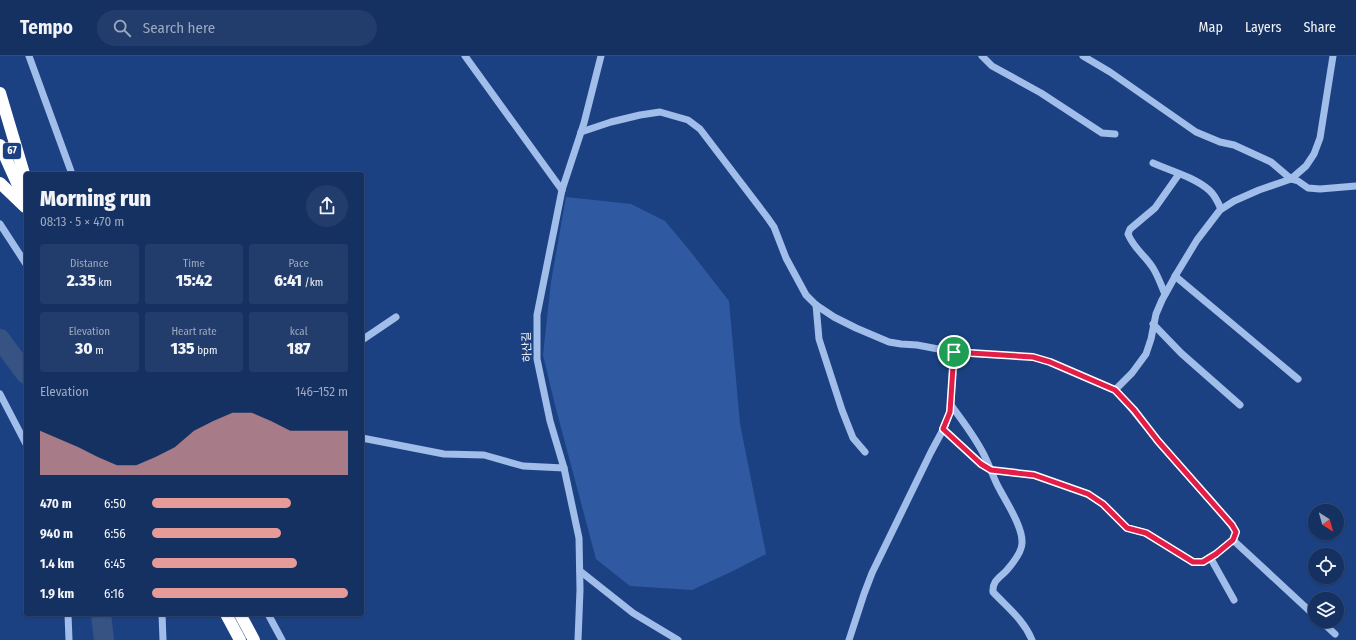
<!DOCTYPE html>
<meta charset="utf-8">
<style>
:root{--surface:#153162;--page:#223d6b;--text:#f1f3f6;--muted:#9da9be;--line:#344c77;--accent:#e69b98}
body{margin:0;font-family:"Fira Sans Condensed","Noto Sans KR",sans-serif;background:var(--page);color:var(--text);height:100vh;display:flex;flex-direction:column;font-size:15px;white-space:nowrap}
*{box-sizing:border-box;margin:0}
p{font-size:13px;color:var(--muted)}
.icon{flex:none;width:22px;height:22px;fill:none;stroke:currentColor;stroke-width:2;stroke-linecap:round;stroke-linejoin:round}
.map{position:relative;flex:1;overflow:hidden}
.sheet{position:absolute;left:24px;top:116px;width:340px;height:444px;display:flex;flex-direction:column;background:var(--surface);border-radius:4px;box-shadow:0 1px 3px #0004,0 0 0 1px var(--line)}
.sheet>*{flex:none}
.needle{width:26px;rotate:143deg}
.buttons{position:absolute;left:1308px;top:448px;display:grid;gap:8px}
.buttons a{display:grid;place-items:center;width:36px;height:36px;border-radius:50%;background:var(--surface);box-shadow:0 1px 3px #0004,0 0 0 1px var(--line);font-size:20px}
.pin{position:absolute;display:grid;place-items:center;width:34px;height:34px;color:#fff;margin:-17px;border:2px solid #fff;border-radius:50%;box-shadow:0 1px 4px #0007}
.round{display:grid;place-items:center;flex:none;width:42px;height:42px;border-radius:21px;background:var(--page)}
.head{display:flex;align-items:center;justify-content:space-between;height:68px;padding:0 16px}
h1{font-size:22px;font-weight:800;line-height:30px}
.figures{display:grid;grid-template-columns:repeat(3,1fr);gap:6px;height:68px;padding:4px 16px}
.figures div{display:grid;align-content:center;border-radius:4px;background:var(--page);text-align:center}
.figures b{font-size:17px;font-weight:800}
.figures small{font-size:11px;font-weight:400}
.figures p{font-size:11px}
.chart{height:112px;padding:8px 16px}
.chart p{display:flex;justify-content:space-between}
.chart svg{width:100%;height:72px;margin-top:4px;fill:var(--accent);opacity:.7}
ul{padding:0 16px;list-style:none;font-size:13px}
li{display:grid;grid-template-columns:64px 48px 1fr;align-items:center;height:30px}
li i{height:10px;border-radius:5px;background:var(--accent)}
header{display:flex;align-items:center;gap:24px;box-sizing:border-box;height:56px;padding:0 20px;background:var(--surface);border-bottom:1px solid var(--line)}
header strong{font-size:19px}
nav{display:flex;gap:22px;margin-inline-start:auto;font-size:14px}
.search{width:280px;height:36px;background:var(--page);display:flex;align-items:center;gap:10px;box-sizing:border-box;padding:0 14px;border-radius:22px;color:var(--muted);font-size:15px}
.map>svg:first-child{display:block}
.green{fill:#2f5aa1}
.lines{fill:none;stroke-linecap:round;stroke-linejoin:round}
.river{stroke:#375383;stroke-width:20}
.minor{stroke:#a1bdea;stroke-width:7}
.highway{stroke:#fff;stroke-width:12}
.route-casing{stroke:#fff;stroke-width:8}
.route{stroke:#e11d48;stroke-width:5}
.labels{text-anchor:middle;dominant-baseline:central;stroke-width:3.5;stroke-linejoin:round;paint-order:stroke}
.shield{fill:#1c4182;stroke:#bbc6da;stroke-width:1}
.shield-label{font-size:10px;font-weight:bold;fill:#fff}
.street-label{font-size:11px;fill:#fff;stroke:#1c4182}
</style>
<header>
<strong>Tempo</strong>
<div class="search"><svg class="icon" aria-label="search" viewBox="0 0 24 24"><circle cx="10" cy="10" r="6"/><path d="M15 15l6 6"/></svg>Search here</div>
<nav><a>Map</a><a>Layers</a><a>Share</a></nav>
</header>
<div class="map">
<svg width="1356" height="584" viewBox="0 0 1356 584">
<rect width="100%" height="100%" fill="#1c4182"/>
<!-- green -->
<path class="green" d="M566,141L631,148L665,165L690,195L729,245L740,368L766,498L733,515L692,534L630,530L596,503L555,349L543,299L551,226Z"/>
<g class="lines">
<!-- river -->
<g class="river">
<path d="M0,283L26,318"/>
<path d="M101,558L104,584"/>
</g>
<!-- minor -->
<g class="minor">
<path d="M29,0L72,118"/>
<path d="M465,0L562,134"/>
<path d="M982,0L992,10L1041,37L1102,77L1115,78"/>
<path d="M1083,0L1110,16L1196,76L1220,86L1234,89L1258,100L1271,106L1291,123L1298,125L1308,132L1320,133L1356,130"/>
<path d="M581,76L611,66L640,59L660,56L688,64L700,73L767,161L774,171L786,202L806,239L816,249L834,261L856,272L889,286L901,288L917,289L954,296L1033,301L1050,306L1115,334L1132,317L1146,298L1151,283L1156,258L1162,244L1177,217L1197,184L1220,154L1234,145L1259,134L1291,123L1306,110L1314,98L1320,82L1333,0"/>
<path d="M1153,107C1171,115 1194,121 1209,134C1215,139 1218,146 1221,153"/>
<path d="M0,168L26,208"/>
<path d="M1175,220L1298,323"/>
<path d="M1165,238C1161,229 1158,220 1153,212C1145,199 1134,193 1128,178L1130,173L1155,152L1179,118"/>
<path d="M816,249L819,283L842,354L853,382L865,396"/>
<path d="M1153,268L1181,297L1240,349"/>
<path d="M362,284L396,261"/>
<path d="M0,338L26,388"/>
<path d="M951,349C963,366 977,383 986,403C991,413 994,424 1000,434C1007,447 1023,472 1022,487C1022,496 1013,507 1007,514C1001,521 992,524 993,536C1007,551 1024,564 1032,584"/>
<path d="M943,373L981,408L991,414L1034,419L1088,438L1103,448L1127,472L1146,477L1193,506H1203L1216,498L1233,484L1236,476C1220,451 1196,429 1176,406C1155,383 1137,357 1115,334"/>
<path d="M362,382L444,398L484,399L523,410L564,412"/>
<path d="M1233,484L1315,560"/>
<path d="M1210,501L1234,544"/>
<path d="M580,515L633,557L678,584"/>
<path d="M68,558L69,584"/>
<path d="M162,558L163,584"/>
<path d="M268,558L282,584"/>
<path d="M1321,565L1335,578"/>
<path d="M578,584L580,534L579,482L564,412L550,365L537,303V259L562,134L584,67L601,0"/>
<path d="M849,584L864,538L872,517L931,396L945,370L950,356L954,296"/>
</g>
<!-- highway -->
<g class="highway">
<path d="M0,37L25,121"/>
<path d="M0,89L26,147"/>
<path d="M0,127L25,151"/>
<path d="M226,558L240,584"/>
<path d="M240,558L254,584"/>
</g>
</g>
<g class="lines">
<!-- route casing -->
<g class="route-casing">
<path id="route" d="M954,296L1033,301L1050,306L1115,334L1134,354L1158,385L1232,469L1236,476L1233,484L1216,498L1203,506H1193L1146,477L1127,472L1103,448L1088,438L1034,419L991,414L981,408L943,373L950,356Z"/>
</g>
<!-- route -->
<use href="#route" class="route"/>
</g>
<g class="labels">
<!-- shield labels -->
<rect class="shield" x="3" y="87" width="18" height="16" rx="3"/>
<g class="shield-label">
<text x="12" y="95">67</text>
</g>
<!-- street labels -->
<g class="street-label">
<text transform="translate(527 291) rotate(-92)">하산길</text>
</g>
</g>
</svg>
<div class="buttons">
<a><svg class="needle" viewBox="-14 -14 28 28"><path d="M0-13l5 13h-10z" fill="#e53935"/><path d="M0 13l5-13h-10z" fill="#9da9be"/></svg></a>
<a><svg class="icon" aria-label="locate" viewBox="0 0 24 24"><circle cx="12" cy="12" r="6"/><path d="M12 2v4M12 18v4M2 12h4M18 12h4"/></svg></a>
<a><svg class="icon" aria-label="layers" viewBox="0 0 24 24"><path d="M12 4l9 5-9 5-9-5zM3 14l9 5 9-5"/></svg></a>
</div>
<div class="pin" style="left:954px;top:296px;background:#1e9e55"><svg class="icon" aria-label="arrive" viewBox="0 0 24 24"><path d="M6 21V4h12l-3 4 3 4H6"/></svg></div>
<section class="sheet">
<div class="head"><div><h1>Morning run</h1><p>08:13 · 5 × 470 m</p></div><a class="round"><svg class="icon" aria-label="share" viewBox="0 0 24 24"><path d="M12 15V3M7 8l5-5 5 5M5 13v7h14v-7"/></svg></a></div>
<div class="figures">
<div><p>Distance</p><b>2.35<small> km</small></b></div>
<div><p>Time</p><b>15:42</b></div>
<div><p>Pace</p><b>6:41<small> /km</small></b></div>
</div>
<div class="figures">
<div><p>Elevation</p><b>30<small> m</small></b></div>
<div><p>Heart rate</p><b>135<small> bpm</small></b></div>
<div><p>kcal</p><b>187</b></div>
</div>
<div class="chart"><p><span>Elevation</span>146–152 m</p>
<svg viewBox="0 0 160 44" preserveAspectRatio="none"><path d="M0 44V17L10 22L20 27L30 33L40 38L50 38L60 33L70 27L80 17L90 11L100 6L110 6L120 11L130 17L140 17L150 17L160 17V44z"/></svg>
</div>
<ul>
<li><b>470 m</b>6:50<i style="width:71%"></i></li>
<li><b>940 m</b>6:56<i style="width:66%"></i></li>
<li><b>1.4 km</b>6:45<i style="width:74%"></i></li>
<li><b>1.9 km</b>6:16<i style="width:100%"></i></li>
</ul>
</section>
</div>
